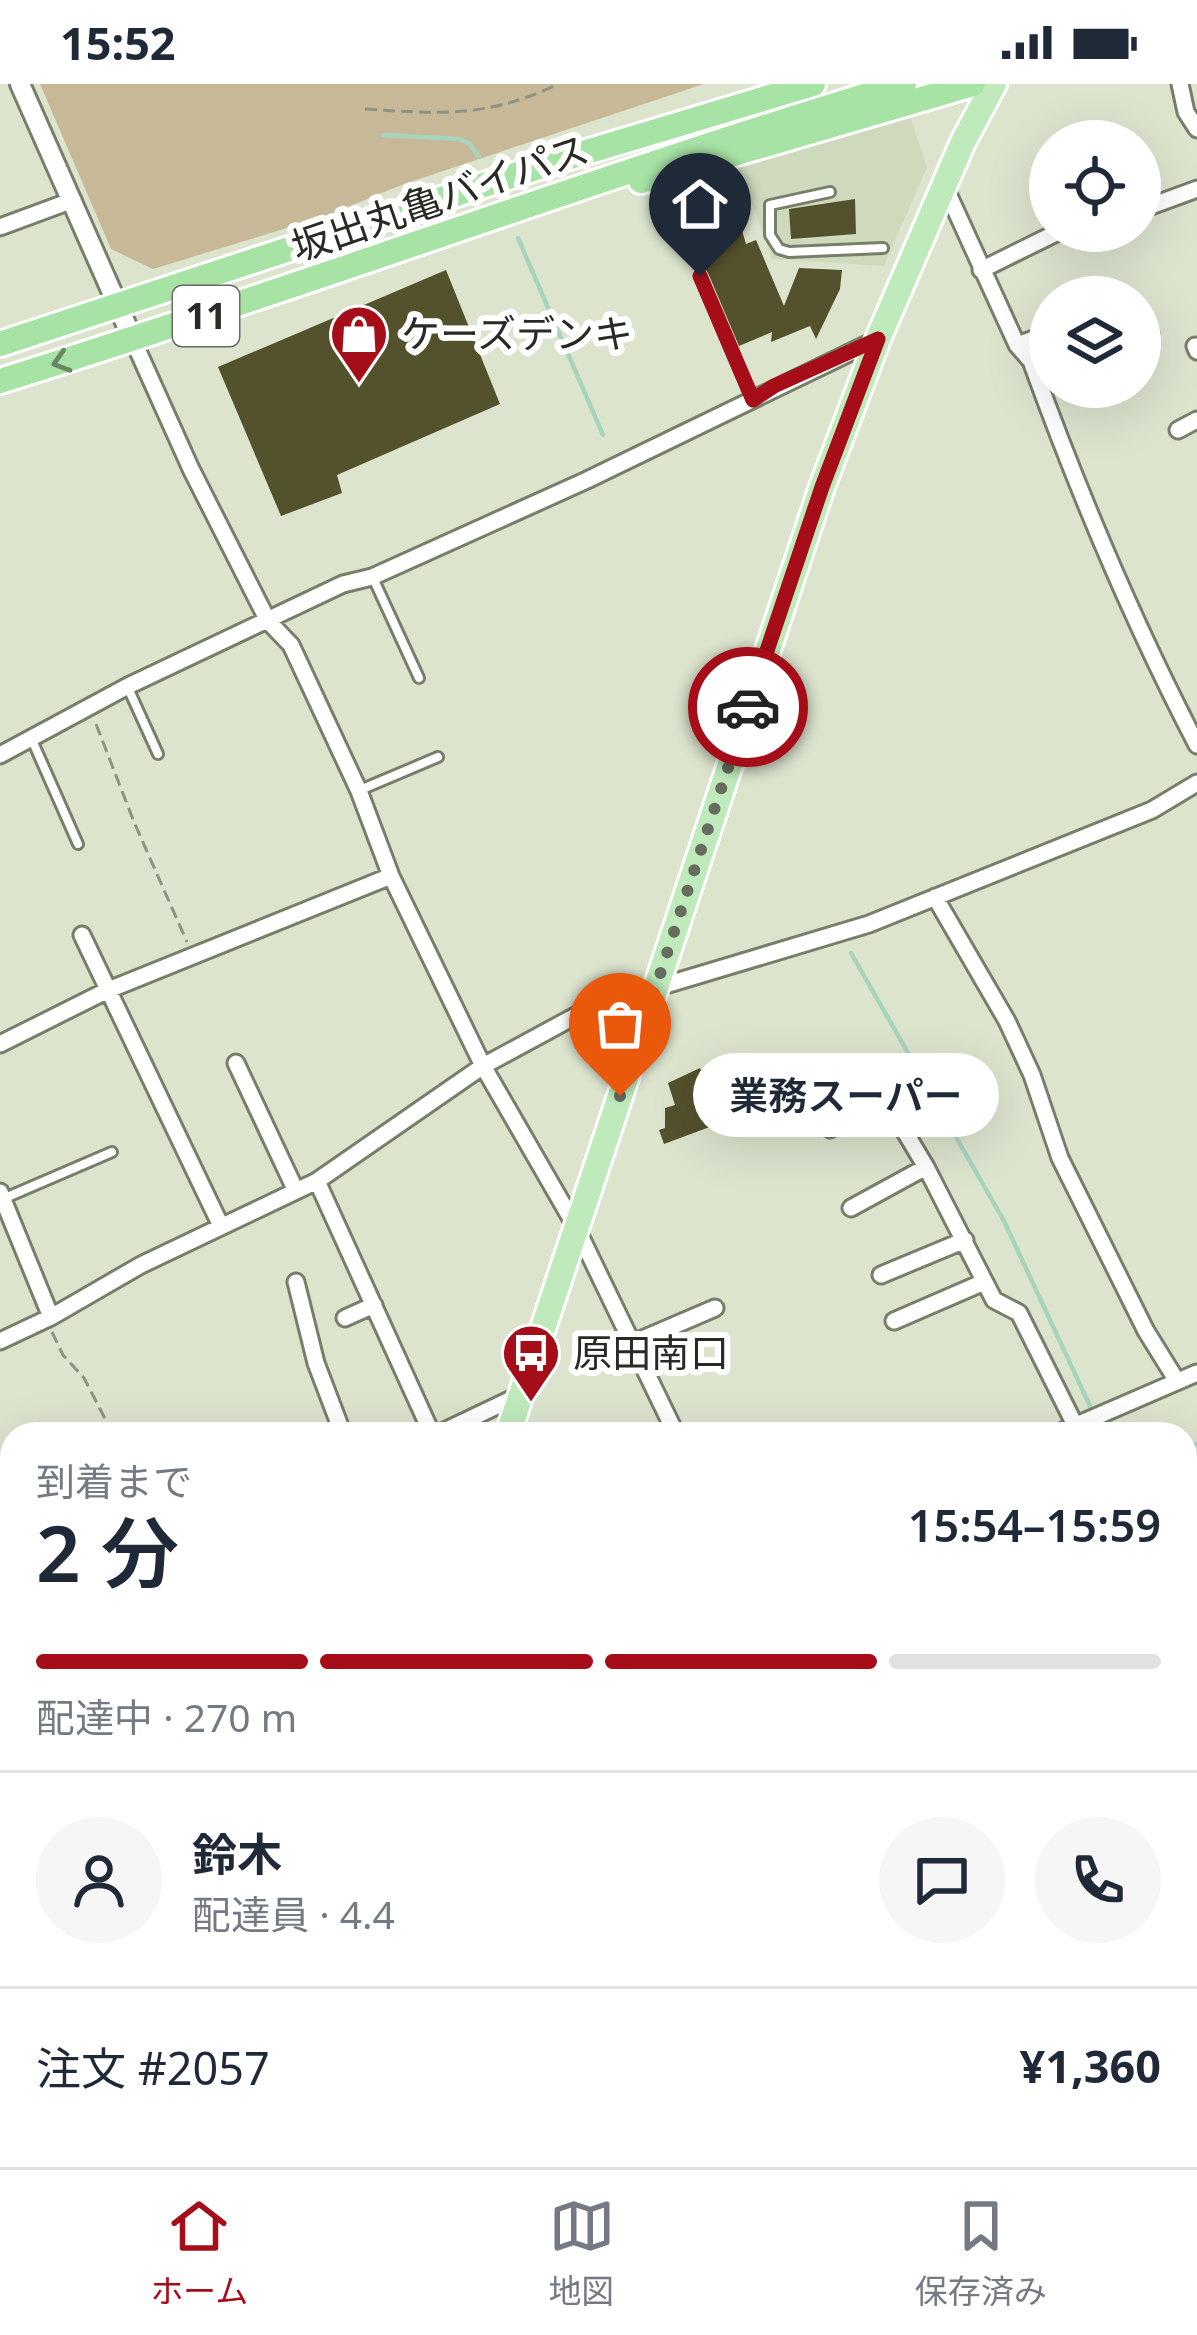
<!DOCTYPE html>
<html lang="ja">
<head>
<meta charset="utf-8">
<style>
  :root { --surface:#fff; --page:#f6f6f7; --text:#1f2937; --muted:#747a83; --line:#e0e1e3; --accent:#a50d18 }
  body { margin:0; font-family:"Noto Sans","Noto Sans JP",sans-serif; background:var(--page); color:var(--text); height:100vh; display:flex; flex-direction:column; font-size:45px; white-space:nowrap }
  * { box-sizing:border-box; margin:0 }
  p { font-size:39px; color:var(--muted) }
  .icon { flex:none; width:66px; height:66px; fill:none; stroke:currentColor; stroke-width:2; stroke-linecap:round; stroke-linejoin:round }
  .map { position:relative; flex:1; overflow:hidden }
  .details { position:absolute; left:0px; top:1338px; width:1197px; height:747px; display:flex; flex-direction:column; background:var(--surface); border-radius:36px 36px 0 0; box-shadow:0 12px 48px #0002 }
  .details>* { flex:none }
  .tools { position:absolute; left:1029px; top:36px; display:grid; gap:24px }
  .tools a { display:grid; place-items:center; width:132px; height:132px; border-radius:50%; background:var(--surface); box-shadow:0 12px 48px #0002; font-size:60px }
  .pin { position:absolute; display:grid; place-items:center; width:102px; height:102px; color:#fff; margin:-123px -51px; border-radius:50% 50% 50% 0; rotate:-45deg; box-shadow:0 0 12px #0007 }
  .pin .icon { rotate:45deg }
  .courier { position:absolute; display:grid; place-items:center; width:120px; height:120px; margin:-60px; border:9px solid #a50d18; border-radius:50%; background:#fff; color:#222; box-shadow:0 3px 15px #0007 }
  .bubble { position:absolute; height:84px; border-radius:42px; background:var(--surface); box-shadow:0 12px 48px #0002; font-size:39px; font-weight:600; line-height:84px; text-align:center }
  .overview em { font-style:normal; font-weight:600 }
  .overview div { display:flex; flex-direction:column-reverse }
  .overview { display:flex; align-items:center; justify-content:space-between; height:204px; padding:0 36px }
  h1 { font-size:78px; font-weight:600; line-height:90px }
  .bar { display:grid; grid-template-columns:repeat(4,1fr); gap:18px 12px; align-content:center; height:144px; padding:0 36px }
  .bar i { height:15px; border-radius:9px; background:var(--line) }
  .bar .selected { background:var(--accent) }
  .bar p { grid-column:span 4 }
  .line { display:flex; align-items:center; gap:30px; padding:0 36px; border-top:3px solid var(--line) }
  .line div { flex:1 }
  .round { display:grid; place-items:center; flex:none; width:126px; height:126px; border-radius:63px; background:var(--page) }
  .status { display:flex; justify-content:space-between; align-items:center; height:84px; padding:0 60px; background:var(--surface); direction:ltr }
  .status svg { height:33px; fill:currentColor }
  .dock { display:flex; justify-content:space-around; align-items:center; height:168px; border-top:3px solid var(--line); background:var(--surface); font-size:33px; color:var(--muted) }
  .dock a { display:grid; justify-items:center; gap:6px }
  .dock .selected { color:var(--accent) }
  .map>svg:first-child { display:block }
</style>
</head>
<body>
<div class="status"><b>15:52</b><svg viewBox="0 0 49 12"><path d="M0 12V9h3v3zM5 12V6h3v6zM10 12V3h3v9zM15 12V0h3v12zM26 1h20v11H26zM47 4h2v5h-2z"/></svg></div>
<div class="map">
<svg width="1197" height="2083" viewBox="0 0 1197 2083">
  <rect width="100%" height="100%" fill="#dce4ce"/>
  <path fill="#cfdabd" d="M908 26 927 83 884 182 772 175 737 78Z"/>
  <path fill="#c7b898" d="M40 0H704L404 100 323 133 153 185 111 165Z"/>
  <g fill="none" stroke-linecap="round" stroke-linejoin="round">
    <path stroke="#a8d4be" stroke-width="4.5" d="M383 51 460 55 470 60 479 73
      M518 154 603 351
      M851 869 1004 1137 1103 1350
      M1185 1362 1197 1360"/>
  </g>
  <path fill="#54512d" d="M855 115 856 150 791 155 789 125Z
    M741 143 746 160 756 156 784 222 799 184 842 186 840 205 816 255 810 242 771 258 772 248 739 262 708 189 696 172 705 169 700 157Z
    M446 186 500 320 337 391 342 409 281 432 218 283Z
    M700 984 723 1038 664 1060 659 1046 665 1044V1024L675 1021 668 999Z"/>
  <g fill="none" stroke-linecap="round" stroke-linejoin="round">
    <defs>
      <path id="service" d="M830 108 770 121V151L779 165 789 168 883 164
        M700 192 752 315
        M373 494 419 594
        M128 604 158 670
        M32 656 78 760
        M360 706 438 673
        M5 1114 112 1068"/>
      <path id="minor" d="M1180 0 1186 28 1197 45
        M945 103 1017 261 1031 277C1078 407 1133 538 1197 661
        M1140 126 1197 105
        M0 143 73 116
        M981 186 1060 147
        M1140 255 1150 249
        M133 256 191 385 268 537 291 561 359 707 391 792 483 982 577 1145 676 1350
        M1017 261 1050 249
        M1195 262 1197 267
        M1178 346 1197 336
        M0 671 128 602 343 500 372 493 587 396 878 255
        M935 813 1007 937 1032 991 1060 1074 1146 1247 1177 1297
        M82 851 221 1142
        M0 960 106 907 391 792
        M236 979 296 1107
        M877 1001 926 1083 994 1216 1019 1229 1075 1341
        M830 1045 886 1016
        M317 1097 432 1350
        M0 1108 51 1233
        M851 1124 926 1083
        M881 1191 965 1156
        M296 1198 316 1279 343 1350
        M345 1234 374 1221
        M894 1237 984 1198
        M0 1257 51 1233 141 1181 317 1097 483 982 592 923 869 840 1152 726 1197 699
        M631 1260 715 1224
        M438 1350 522 1310
        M1056 1350 1197 1289
        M1185 1591 1197 1616
        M1185 1681 1197 1676
        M1185 1739 1197 1765
        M0 1881 12 1876
        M1192 1887 1197 1906
        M1185 2005 1197 1999
        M462 2073 467 2083
        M1047 2073 1052 2083"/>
      <path id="tertiary" d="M20 0 133 256
        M747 2073 751 2083"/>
      <path id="primary" d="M508 1350 822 403 878 255 963 58 994 0
        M267 2083 271 2073"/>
      <path id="trunk" d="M641 97 973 0
        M0 260 563 75 813 0
        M0 297C303 203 600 91 904 0
        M0 1429 12 1454
        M0 1488 12 1513
        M284 2073 289 2083
        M311 2073 316 2083"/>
    </defs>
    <use href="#service" stroke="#777f6b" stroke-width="14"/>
    <use href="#minor" stroke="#777f6b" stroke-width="21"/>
    <use href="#tertiary" stroke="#777f6b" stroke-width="24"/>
    <use href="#primary" stroke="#fff" stroke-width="30"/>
    <use href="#trunk" stroke="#fff" stroke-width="30"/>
    <path stroke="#8e9484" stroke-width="3" stroke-dasharray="12 6" stroke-linecap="butt" d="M365 25C440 30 488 34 558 0
      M96 640 134 738 187 858
      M52 1248 63 1271 84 1294 113 1350
      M0 1702H12"/>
    <use href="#service" stroke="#fff" stroke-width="8"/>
    <use href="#minor" stroke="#fff" stroke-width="15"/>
    <use href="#tertiary" stroke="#fff" stroke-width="18"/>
    <use href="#primary" stroke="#beeabc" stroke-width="24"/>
    <use href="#trunk" stroke="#a8e3a6" stroke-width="24"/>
  </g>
  <defs><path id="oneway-chevron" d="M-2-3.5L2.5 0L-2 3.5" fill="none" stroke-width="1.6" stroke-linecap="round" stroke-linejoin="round" transform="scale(3)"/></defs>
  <use stroke="#688764" href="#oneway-chevron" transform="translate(61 278) rotate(163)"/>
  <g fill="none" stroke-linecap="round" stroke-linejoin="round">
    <path stroke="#676c5f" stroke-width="12" stroke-dasharray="0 21.6" d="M620 1012 748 623"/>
    <path stroke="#a50d18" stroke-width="15" d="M700 192 753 316 774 302 878 255 822 403 748 623"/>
  </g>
  <defs>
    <symbol id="shop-pin" viewBox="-11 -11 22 30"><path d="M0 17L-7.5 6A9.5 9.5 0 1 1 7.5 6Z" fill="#a50d18" stroke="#fff"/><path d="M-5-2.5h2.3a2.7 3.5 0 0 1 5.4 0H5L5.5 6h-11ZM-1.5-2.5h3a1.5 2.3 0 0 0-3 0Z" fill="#fff"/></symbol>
    <symbol id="bus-pin" viewBox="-11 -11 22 30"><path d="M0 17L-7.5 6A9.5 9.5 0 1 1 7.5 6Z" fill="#a50d18" stroke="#fff"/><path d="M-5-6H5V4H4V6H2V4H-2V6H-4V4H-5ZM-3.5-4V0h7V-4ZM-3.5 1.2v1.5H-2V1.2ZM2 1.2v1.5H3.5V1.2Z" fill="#fff"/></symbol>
  </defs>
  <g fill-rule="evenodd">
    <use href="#shop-pin" x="326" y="217" width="66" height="90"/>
    <use href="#bus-pin" x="498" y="1236" width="66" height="90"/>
  </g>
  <g text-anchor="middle" stroke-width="12" stroke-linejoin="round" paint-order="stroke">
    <rect fill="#fff" stroke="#686b65" stroke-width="3" x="173" y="202" width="66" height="60" rx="9"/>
    <g font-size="36" font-weight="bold" fill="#282b23">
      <text x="206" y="245">11</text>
    </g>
    <g font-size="39" fill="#282b23" stroke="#fff">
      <text transform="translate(440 114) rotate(-19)" y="14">坂出丸亀バイパス</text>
    </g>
    <g font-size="39" fill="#282b23" stroke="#fff" text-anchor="start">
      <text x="401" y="264">ケーズデンキ</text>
      <text x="573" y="1283">原田南口</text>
    </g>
  </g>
</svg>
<div class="tools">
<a><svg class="icon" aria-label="locate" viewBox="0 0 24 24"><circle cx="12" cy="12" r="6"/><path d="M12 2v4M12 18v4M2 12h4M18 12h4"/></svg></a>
<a><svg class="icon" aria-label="layers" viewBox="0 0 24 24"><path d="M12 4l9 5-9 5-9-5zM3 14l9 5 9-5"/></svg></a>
</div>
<div class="pin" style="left:620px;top:1012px;background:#ea580c"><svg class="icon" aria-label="bag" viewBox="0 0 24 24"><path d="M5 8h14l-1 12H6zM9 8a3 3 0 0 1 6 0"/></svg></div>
<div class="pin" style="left:700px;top:192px;background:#1f2937"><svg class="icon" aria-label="home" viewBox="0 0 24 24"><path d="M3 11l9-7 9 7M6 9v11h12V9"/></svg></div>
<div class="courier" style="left:748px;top:623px"><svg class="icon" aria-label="car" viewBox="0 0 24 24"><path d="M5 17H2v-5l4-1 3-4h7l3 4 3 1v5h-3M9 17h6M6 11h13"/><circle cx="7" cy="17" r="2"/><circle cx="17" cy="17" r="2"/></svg></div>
<div class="bubble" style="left:693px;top:969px;width:306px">業務スーパー</div>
<section class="details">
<div class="overview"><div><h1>2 分</h1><p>到着まで</p></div><em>15:54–15:59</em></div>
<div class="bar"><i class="selected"></i><i class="selected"></i><i class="selected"></i><i></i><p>配達中 · 270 m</p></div>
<div class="line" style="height:216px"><a class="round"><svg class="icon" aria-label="person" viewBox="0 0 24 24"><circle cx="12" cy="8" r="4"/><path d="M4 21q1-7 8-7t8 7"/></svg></a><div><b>鈴木</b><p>配達員 · 4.4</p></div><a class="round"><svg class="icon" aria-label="chat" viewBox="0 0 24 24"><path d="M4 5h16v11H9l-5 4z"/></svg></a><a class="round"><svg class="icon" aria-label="phone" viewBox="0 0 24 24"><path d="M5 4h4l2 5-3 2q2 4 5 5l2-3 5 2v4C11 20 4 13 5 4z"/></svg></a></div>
<div class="line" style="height:156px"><div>注文 #2057</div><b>¥1,360</b></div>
</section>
</div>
<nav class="dock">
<a class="selected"><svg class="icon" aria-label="home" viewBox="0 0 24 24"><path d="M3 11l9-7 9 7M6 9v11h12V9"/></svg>ホーム</a>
<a><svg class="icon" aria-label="map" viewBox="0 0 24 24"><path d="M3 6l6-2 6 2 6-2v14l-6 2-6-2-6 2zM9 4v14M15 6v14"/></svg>地図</a>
<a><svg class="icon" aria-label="saved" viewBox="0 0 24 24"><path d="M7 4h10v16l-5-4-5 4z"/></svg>保存済み</a>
</nav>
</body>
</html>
